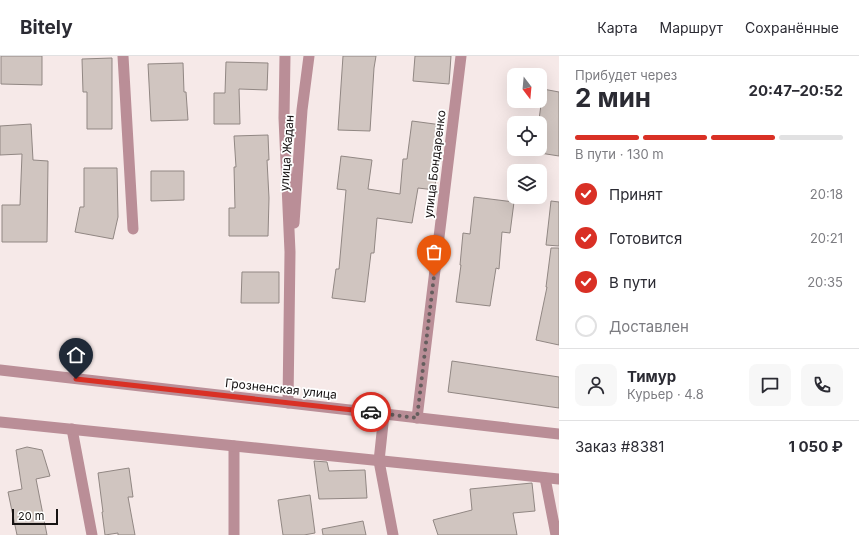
<!DOCTYPE html>
<html lang="ru">
<head>
<meta charset="utf-8">
<style>
  :root { --surface:#fff; --page:#f7f7f7; --text:#2b2b33; --muted:#7c7c81; --line:#e1e1e2; --accent:#d93025 }
  body { margin:0; font-family:Inter,sans-serif; background:var(--page); color:var(--text); height:100vh; display:flex; flex-direction:column; font-size:15px; white-space:nowrap }
  * { box-sizing:border-box; margin:0 }
  p { font-size:13px; color:var(--muted) }
  .icon { flex:none; width:22px; height:22px; fill:none; stroke:currentColor; stroke-width:2; stroke-linecap:round; stroke-linejoin:round }
  .map { position:relative; flex:1; overflow:hidden }
  .panel { display:flex; flex-direction:column; background:var(--surface); width:300px }
  .panel>* { flex:none }
  .needle { width:26px; rotate:164deg }
  .fabs { position:absolute; left:507px; top:12px; display:grid; gap:8px }
  .fabs a { display:grid; place-items:center; width:40px; height:40px; border-radius:8px; background:var(--surface); box-shadow:0 4px 16px #0002; font-size:20px }
  .scale { position:absolute; left:12px; bottom:10px; width:46px; box-sizing:border-box; padding-left:4px; border:2px solid #171313; border-top:0; font-size:11px; line-height:14px; white-space:nowrap; color:#171313; -webkit-text-stroke:3px #fff; paint-order:stroke }
  .pin { position:absolute; display:grid; place-items:center; width:34px; height:34px; color:#fff; margin:-41px -17px; border-radius:50% 50% 50% 0; rotate:-45deg; box-shadow:0 0 4px #0007 }
  .pin .icon { rotate:45deg }
  .courier { position:absolute; display:grid; place-items:center; width:40px; height:40px; margin:-20px; border:3px solid #d93025; border-radius:50%; background:#fff; color:#222; box-shadow:0 1px 5px #0007 }
  .summary em { font-style:normal; font-weight:700 }
  .summary div { display:flex; flex-direction:column-reverse }
  .summary { display:flex; align-items:center; justify-content:space-between; height:68px; padding:0 16px }
  h1 { font-size:26px; font-weight:700; line-height:30px }
  .bar { display:grid; grid-template-columns:repeat(4,1fr); gap:6px 4px; align-content:center; height:48px; padding:0 16px }
  .bar i { height:5px; border-radius:3px; background:var(--line) }
  .bar .current { background:var(--accent) }
  .bar p { grid-column:span 4 }
  .line { display:flex; align-items:center; gap:10px; padding:0 16px; border-top:1px solid var(--line) }
  .line div { flex:1 }
  .round { display:grid; place-items:center; flex:none; width:42px; height:42px; border-radius:8px; background:var(--page) }
  ol { padding:0 16px; list-style:none }
  li { display:flex; align-items:center; gap:12px; height:44px }
  li p { margin-inline-start:auto }
  li .icon { padding:4px; border-radius:50%; background:var(--accent); color:#fff; stroke-width:4 }
  li:last-child { color:var(--muted) }
  li i { width:22px; height:22px; border:2px solid var(--line); border-radius:50% }
  header { display:flex; align-items:center; gap:24px; box-sizing:border-box; height:56px; padding:0 20px; background:var(--surface); border-bottom:1px solid var(--line) }
  header strong { font-size:19px }
  nav { display:flex; gap:22px; margin-inline-start:auto; font-size:14px }
  main { display:flex; flex:1; min-height:0 }
  .map>svg:first-child { display:block }
</style>
</head>
<body>
<header>
<strong>Bitely</strong>
<nav><a>Карта</a><a>Маршрут</a><a>Сохранённые</a></nav>
</header>
<main>
<div class="map">
<svg width="559" height="479" viewBox="0 0 559 479">
  <rect width="100%" height="100%" fill="#f6e9e8"/>
  <path fill="#d0c5c0" stroke="#918783" d="M1 0H42V29L1 28Z
    M343 0H376L374 12 370 75 338 74Z
    M415 0H451L449 28 413 25Z
    M112 2V73H87V36H83L82 3Z
    M226 6 268 7 267 34 239 33 240 68H214V37H225Z
    M183 7 184 36H186L188 64 151 65 148 8Z
    M543 33 559 36V100L540 97V64H539Z
    M412 65 442 69 437 101 435 134 418 132 412 167 377 162 374 197H371L365 246 332 242 336 213H339L346 134 337 133 341 100 372 104 368 133 400 138 403 103H407Z
    M31 68 33 104 48 105 47 186H2V149H20L22 98 0 99V70Z
    M268 79 269 104H267L269 142 268 180H229V152H235L234 111H236L234 80Z
    M84 112H117L118 161 113 183 75 176 80 151H84Z
    M151 115H184V144L151 145Z
    M474 141 514 146 510 177 502 176 499 213 496 212 490 250 456 246 461 209H460L463 177 470 178Z
    M551 145 559 146V190L546 189Z
    M551 192H559V289L536 284 547 231H546Z
    M242 216H279V247H241Z
    M452 305 559 321V352L448 336Z
    M27 391 42 394 50 420 36 423 47 479H17L8 436 22 433 16 394Z
    M314 405 327 406 329 415 365 414 367 442 319 443Z
    M129 412 133 441H128L135 479H118V477L105 479 102 456H103L98 417Z
    M532 427 535 455 513 457 517 479H438L433 464 472 454 470 433Z
    M310 439 315 477 304 479H283L278 444Z
    M363 465 366 479H323L322 473Z"/>
  <g fill="none" stroke-linecap="round" stroke-linejoin="round">
    <path stroke="#ba8e97" stroke-width="11" d="M123 0 133 173
      M285 0 284 62 290 196 288 347
      M294 167 302 54 309 0
      M384 358 379 405 393 479
      M417 362 461 0
      M72 373 92 479
      M234 390V479
      M545 422 556 479"/>
    <path stroke="#ba8e97" stroke-width="11" d="M0 314 559 378
      M0 366 559 423"/>
  </g>
  <g fill="none" stroke-linecap="round" stroke-linejoin="round">
    <path stroke="#655e5e" stroke-width="4" stroke-dasharray="0 7.2" d="M371 356 417 362 434 220"/>
    <path stroke="#d93025" stroke-width="5" d="M76 323 371 356"/>
  </g>
  <g text-anchor="middle" stroke-width="3.5" stroke-linejoin="round" paint-order="stroke">
    <g font-size="12" fill="#171313" stroke="#fff">
      <text transform="translate(287 97) rotate(-86)" y="4">улица Жадан</text>
      <text transform="translate(435 108) rotate(-83)" y="4">улица Бондаренко</text>
      <text transform="translate(281 333) rotate(6)" y="4">Грозненская улица</text>
    </g>
  </g>
</svg>
<div class="fabs">
<a><svg class="needle" viewBox="-14 -14 28 28"><path d="M0-13l5 13h-10z" fill="#e53935"/><path d="M0 13l5-13h-10z" fill="#7c7c81"/></svg></a>
<a><svg class="icon" aria-label="locate" viewBox="0 0 24 24"><circle cx="12" cy="12" r="6"/><path d="M12 2v4M12 18v4M2 12h4M18 12h4"/></svg></a>
<a><svg class="icon" aria-label="layers" viewBox="0 0 24 24"><path d="M12 4l9 5-9 5-9-5zM3 14l9 5 9-5"/></svg></a>
</div>
<div class="scale">20 m</div>
<div class="pin" style="left:434px;top:220px;background:#ea580c"><svg class="icon" aria-label="bag" viewBox="0 0 24 24"><path d="M5 8h14l-1 12H6zM9 8a3 3 0 0 1 6 0"/></svg></div>
<div class="pin" style="left:76px;top:323px;background:#1f2937"><svg class="icon" aria-label="home" viewBox="0 0 24 24"><path d="M3 11l9-7 9 7M6 9v11h12V9"/></svg></div>
<div class="courier" style="left:371px;top:356px"><svg class="icon" aria-label="car" viewBox="0 0 24 24"><path d="M5 17H2v-5l4-1 3-4h7l3 4 3 1v5h-3M9 17h6M6 11h13"/><circle cx="7" cy="17" r="2"/><circle cx="17" cy="17" r="2"/></svg></div>
</div>
<section class="panel">
<div class="summary"><div><h1>2 мин</h1><p>Прибудет через</p></div><em>20:47–20:52</em></div>
<div class="bar"><i class="current"></i><i class="current"></i><i class="current"></i><i></i><p>В пути · 130 m</p></div>
<ol>
<li><svg class="icon" aria-label="check" viewBox="0 0 24 24"><path d="M5 12l5 5 9-10"/></svg>Принят<p>20:18</p></li>
<li><svg class="icon" aria-label="check" viewBox="0 0 24 24"><path d="M5 12l5 5 9-10"/></svg>Готовится<p>20:21</p></li>
<li><svg class="icon" aria-label="check" viewBox="0 0 24 24"><path d="M5 12l5 5 9-10"/></svg>В пути<p>20:35</p></li>
<li><i></i>Доставлен</li>
</ol>
<div class="line" style="height:72px"><a class="round"><svg class="icon" aria-label="person" viewBox="0 0 24 24"><circle cx="12" cy="8" r="4"/><path d="M4 21q1-7 8-7t8 7"/></svg></a><div><b>Тимур</b><p>Курьер · 4.8</p></div><a class="round"><svg class="icon" aria-label="chat" viewBox="0 0 24 24"><path d="M4 5h16v11H9l-5 4z"/></svg></a><a class="round"><svg class="icon" aria-label="phone" viewBox="0 0 24 24"><path d="M5 4h4l2 5-3 2q2 4 5 5l2-3 5 2v4C11 20 4 13 5 4z"/></svg></a></div>
<div class="line" style="height:52px"><div>Заказ #8381</div><b>1 050 ₽</b></div>
</section>
</main>
</body>
</html>
